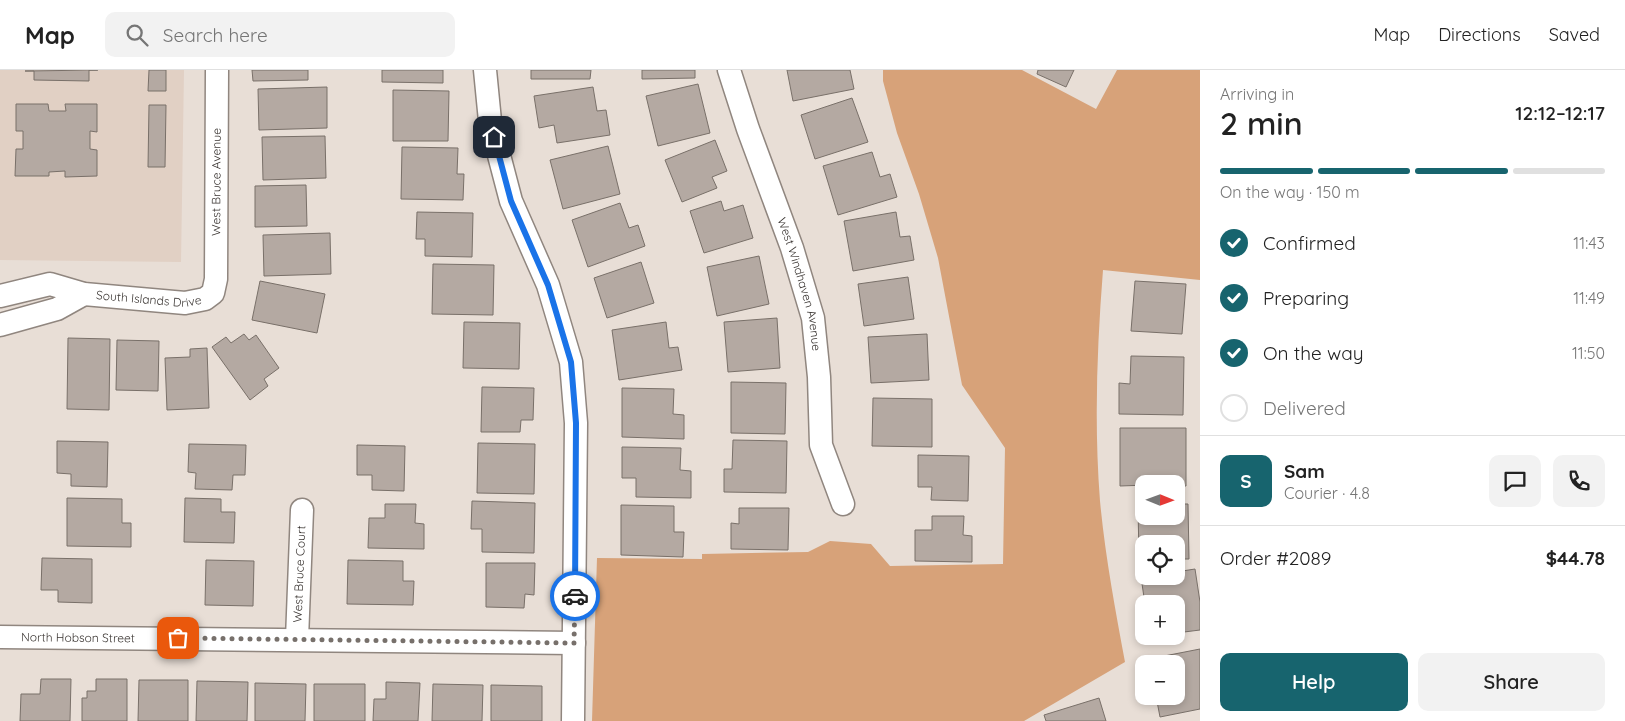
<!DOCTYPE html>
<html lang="en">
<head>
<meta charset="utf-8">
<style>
  :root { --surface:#fff; --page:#f2f2f2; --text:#222; --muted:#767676; --line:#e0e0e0; --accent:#17646e }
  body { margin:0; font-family:Quicksand,sans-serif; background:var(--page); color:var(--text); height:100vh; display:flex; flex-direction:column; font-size:19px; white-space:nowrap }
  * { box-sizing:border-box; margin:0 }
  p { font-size:16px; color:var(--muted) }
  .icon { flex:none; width:28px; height:28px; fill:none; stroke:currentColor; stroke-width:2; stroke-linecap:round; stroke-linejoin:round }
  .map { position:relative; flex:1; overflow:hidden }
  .panel { display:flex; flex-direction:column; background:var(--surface); width:425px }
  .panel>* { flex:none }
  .needle { width:32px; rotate:91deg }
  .fabs { position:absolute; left:1135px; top:405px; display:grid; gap:10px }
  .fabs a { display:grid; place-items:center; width:50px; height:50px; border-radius:10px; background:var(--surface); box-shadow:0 2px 8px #0003; font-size:25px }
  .pin { position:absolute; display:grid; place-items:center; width:42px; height:42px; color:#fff; margin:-21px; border-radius:10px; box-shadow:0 2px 8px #0006 }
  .courier { position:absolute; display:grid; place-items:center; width:50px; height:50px; margin:-25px; border:4px solid #1a73e8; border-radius:50%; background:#fff; color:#222; box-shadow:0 1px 6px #0007 }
  .overview em { font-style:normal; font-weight:600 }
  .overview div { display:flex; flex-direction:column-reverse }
  .overview { display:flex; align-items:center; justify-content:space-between; height:85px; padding:0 20px }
  h1 { font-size:32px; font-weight:600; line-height:38px }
  .bar { display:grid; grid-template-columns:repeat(4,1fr); gap:8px 5px; align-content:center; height:60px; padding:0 20px }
  .bar i { height:6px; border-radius:4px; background:var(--line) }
  .bar .active { background:var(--accent) }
  .bar p { grid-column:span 4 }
  .line { display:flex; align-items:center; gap:12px; padding:0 20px; border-top:1px solid var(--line) }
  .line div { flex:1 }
  .round { display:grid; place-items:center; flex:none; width:52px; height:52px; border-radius:10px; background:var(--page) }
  ol { padding:0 20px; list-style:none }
  li { display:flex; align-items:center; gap:15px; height:55px }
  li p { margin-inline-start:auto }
  li .icon { padding:5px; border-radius:50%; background:var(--accent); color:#fff; stroke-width:4 }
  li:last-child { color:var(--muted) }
  li i { width:28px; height:28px; border:2px solid var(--line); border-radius:50% }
  .primary-button { display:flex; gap:10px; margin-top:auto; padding:10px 20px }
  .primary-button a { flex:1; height:58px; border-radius:10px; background:var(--accent); color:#fff; font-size:20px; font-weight:600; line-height:58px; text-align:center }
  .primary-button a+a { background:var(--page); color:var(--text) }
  header { display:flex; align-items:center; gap:30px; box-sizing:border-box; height:70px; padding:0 25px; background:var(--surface); border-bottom:1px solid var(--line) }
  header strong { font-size:24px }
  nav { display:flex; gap:28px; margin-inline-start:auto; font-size:18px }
  .search { width:350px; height:45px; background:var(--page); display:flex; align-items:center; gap:12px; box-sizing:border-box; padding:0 18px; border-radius:10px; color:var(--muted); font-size:19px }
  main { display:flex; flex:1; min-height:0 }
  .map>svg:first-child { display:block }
</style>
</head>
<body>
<header>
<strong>Map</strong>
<div class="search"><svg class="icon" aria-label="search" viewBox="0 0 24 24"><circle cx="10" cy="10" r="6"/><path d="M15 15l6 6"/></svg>Search here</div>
<nav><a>Map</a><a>Directions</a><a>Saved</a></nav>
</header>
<main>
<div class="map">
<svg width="1200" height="651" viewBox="0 0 1200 651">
  <rect width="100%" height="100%" fill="#e8ded6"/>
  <path fill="#e1d0c4" d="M0 0H184L181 192 0 190Z"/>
  <path fill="#d7a279" d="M883 0H1022L1096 39 1117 0H1200V210L1103 200C1097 276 1094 354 1100 431 1105 485 1115 538 1125 592L1024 651H592L597 488 702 489V484L808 482 830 471 871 474 890 496 1003 494 1005 378 962 315 938 188 919 124 897 63 883 11Z"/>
  <path fill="#b4a9a2" stroke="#797069" d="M89 0V11L34 10V1H25L98 0Z
    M149 0H166V21H148Z
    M252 0H308V10L253 11Z
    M382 0H443V13L382 12Z
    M531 0H591L590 9H531Z
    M642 0H695V8L642 9Z
    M787 0H850L854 19 793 31Z
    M1038 0H1074L1066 17 1037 4Z
    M698 14 710 63 658 76 646 26Z
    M327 17V58L259 60 258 19Z
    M593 17 597 41 606 40 610 65 557 73 554 55 539 58 534 26Z
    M393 20 449 21 448 71H393Z
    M852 28 868 72 815 89 801 45Z
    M16 34H48L49 41H66L65 34H97V62L90 61V79L97 80V106L65 107V101L49 102V106H15L16 79H23V61H16Z
    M149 35H166L165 97H148Z
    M325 66 326 108 263 110 262 67Z
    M715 70 727 101 712 107 717 118 682 132 665 90Z
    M608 76 620 124 563 139 550 90Z
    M402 77 458 78 457 104H464L463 130 401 129Z
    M872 82 880 107 890 104 897 127 838 145 823 96Z
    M306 115 307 156 255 157V116Z
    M721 131 724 141 743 135 753 168 704 183 690 141Z
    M620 133 629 158 638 155 645 176 588 197 572 150Z
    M417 142 473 143 472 187 425 186V169H416Z
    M896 142 900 167 910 166 914 190 853 201 844 151Z
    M330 163 331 204 264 206 263 165Z
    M759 186 769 234 717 246 707 197Z
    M641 192 654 233 607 248 594 208Z
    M433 194 494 195 493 245 432 244Z
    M908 207 914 249 864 256 858 214Z
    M260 211 325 224 317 263 252 250Z
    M1135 211 1186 214 1182 264 1131 261Z
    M777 248 780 298 728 302 724 252Z
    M464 252 520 253 519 299 463 298Z
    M666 252 669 278 678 277 682 300 619 310 612 260Z
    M244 264 249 270 256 265 279 298 264 309 268 316 250 330 212 277 226 267 231 273Z
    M927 264 929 310 871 313 868 267Z
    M68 268 110 269 109 340 67 339Z
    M117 270 159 271 158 321 116 320Z
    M207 278 209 338 167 340 165 288 190 287V279Z
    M1131 286 1184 287 1183 345 1119 344V313L1130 314Z
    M731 312 786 313 785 364 731 363Z
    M482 317 534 318 533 350H521L520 362H481Z
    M622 318 674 319 673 344 684 345V369L622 367Z
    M873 328 932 329V377L872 376Z
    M1120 358H1186V416H1176V414L1120 416Z
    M733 370 787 371 786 423 724 422V399H732Z
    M57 371 108 372 107 417 71 416V404L57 403Z
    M478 373 535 374 534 424 477 423Z
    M189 374 246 375 245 405H233L232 420 195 419 196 403 188 402Z
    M357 375 405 376 404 421 372 420V405H357Z
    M622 377 681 378 680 400 691 401V428L636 427V408H622Z
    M918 385 969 386 968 431 931 430 932 417H918Z
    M67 428 122 429V453H131V477L67 476Z
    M185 428 221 429V442H235L234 473 184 472Z
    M472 431 535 433 534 483 482 482V459H471Z
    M385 434H416L415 453 424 454V479L368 478 369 448H385Z
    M1176 434H1188L1189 489H1176V474H1144V490H1139L1138 435H1144V446H1176Z
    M621 435 674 436V462H684L683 487 621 485Z
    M739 438H789L788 480 731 479V453L739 454Z
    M932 446H964L963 465 972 466V492L915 491V460H932Z
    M42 488 92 489V533L58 532V520H41Z
    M206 490 254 491 253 536 205 535Z
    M348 490 403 491V511H414L413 535 347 534Z
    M486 493H535L534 525 525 524 524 538 486 537Z
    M1195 499 1200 532V560L1176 563V534H1145L1141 507 1176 506V502Z
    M1144 538V566H1152L1141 568 1136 539Z
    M1200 579V639L1160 647 1156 626H1176V594H1150L1149 589Z
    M41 609H71L70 651H20L21 624H40Z
    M96 609H127V651H82V628H87V621H96Z
    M139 610H188V651H138Z
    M197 611 248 612 247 651H196Z
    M386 612 420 613 418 651H373L374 629H386Z
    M255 613 306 614 305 651H255Z
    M314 614H365V651H314Z
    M433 614 483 615 482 651H432Z
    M491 615 542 616V651H491Z
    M1099 628 1106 651H1046L1044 645Z"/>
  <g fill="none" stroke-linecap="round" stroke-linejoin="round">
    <defs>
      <g id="street">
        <path d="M485 0 490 51 511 131 548 215 571 292 576 353 573 651"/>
        <path id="s1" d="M729 0 748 59 792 178 813 248 819 307 821 375 843 434"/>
        <path id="s2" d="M0 226 50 214 84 224 185 233 205 229 213 223 216 209 217 0"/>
        <path d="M0 255 57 239 84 224"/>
        <path id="s3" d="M0 567 574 573"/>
        <path id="s4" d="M297 569 302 440"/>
      </g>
    </defs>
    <use href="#street" stroke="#90867f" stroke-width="25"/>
    <use href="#street" stroke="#fff" stroke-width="22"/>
  </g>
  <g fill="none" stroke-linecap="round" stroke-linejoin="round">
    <path stroke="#77706b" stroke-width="5" stroke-dasharray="0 9" d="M178 568 574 573 575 526"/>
    <path stroke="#1a73e8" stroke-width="6" d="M494 67 511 131 548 215 571 292 576 353 575 526"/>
  </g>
  <g text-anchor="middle" stroke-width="4.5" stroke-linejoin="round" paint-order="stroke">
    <g font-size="12" fill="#3a3532" stroke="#fff">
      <text dy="4" stroke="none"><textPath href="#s2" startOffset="330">West Bruce Avenue</textPath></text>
      <text dy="4" stroke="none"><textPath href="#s1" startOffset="226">West Windhaven Avenue</textPath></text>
      <text dy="4" stroke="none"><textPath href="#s2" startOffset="152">South Islands Drive</textPath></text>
      <text dy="4" stroke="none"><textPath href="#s4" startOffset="65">West Bruce Court</textPath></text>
      <text dy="4" stroke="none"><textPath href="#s3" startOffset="78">North Hobson Street</textPath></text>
    </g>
  </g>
</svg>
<div class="fabs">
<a><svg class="needle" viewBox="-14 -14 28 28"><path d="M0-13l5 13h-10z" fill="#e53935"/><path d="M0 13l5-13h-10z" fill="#767676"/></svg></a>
<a><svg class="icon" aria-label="locate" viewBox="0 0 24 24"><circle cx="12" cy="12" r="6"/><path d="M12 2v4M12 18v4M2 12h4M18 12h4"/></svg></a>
<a>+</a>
<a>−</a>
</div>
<div class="pin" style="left:178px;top:568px;background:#ea580c"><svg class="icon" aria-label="bag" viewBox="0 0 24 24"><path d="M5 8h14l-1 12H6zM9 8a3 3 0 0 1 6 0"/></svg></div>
<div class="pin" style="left:494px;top:67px;background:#1f2937"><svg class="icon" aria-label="home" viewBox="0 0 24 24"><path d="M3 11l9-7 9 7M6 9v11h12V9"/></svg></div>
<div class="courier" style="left:575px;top:526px"><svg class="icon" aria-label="car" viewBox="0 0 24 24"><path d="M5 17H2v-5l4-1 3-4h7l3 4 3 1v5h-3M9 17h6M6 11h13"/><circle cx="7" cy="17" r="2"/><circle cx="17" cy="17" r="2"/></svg></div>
</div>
<section class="panel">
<div class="overview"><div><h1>2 min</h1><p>Arriving in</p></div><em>12:12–12:17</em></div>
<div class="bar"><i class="active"></i><i class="active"></i><i class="active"></i><i></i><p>On the way · 150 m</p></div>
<ol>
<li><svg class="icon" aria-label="check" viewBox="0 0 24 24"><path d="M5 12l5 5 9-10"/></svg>Confirmed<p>11:43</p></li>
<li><svg class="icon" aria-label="check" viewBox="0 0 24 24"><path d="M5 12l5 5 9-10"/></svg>Preparing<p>11:49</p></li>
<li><svg class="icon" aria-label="check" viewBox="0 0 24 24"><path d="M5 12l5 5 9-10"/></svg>On the way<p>11:50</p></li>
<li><i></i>Delivered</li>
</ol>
<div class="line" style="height:90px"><b class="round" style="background:var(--accent);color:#fff">S</b><div><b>Sam</b><p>Courier · 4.8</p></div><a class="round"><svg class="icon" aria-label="chat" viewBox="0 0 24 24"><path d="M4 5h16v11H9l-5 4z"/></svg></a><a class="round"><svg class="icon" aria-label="phone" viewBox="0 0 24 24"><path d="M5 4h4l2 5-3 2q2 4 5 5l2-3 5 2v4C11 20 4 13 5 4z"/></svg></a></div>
<div class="line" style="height:65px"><div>Order #2089</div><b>$44.78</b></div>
<div class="primary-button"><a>Help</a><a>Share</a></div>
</section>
</main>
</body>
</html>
